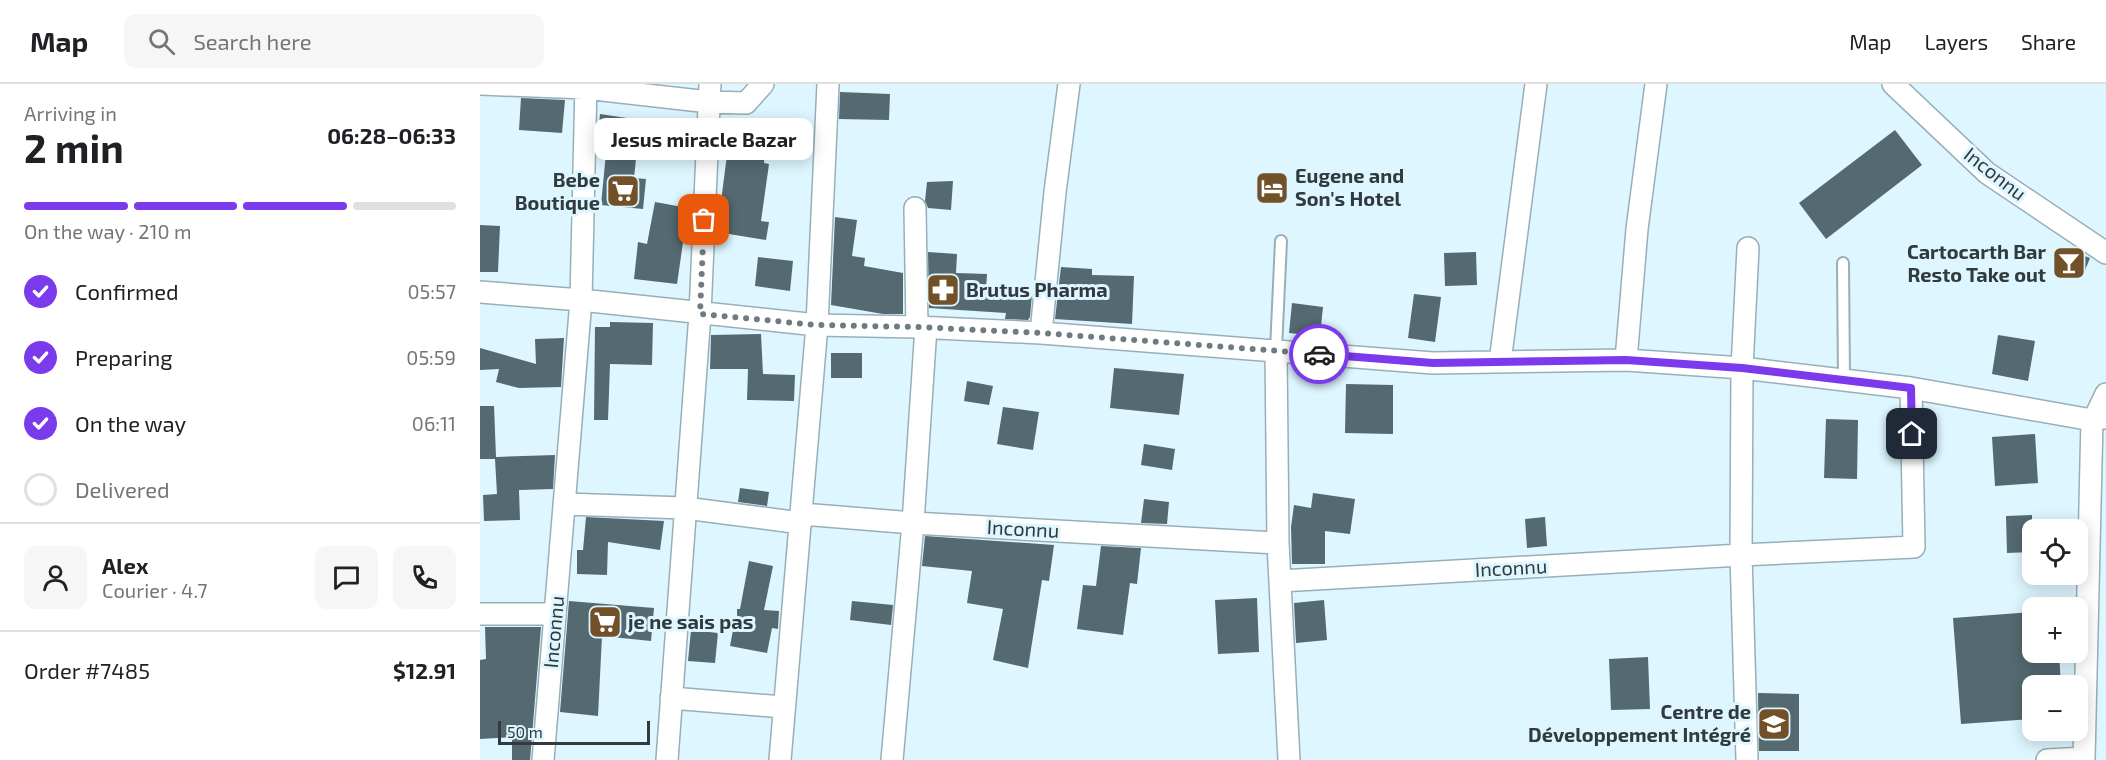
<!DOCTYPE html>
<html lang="en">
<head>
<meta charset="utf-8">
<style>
  :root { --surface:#fff; --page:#f6f6f6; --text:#202124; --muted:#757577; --line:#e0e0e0; --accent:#7c3aed }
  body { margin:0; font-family:"Exo 2",sans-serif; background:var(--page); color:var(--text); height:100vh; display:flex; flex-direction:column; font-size:22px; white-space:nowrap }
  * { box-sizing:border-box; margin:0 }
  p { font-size:20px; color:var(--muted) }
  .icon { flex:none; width:33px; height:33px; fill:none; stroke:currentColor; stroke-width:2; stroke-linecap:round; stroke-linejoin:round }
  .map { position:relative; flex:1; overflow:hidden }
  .details { display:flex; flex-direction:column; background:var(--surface); width:480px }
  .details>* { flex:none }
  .tools { position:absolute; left:1542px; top:435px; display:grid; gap:12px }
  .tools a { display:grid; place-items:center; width:66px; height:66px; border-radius:12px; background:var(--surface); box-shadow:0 3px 15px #0003; font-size:30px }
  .scale { position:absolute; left:18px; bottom:15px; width:152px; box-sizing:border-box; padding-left:6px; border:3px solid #313a3d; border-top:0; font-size:16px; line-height:21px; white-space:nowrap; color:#313a3d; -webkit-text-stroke:4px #def6ff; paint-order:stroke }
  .pin { position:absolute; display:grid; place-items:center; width:51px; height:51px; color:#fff; margin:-26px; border-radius:12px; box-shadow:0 3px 9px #0006 }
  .courier { position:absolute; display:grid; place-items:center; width:60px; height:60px; margin:-30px; border:4px solid #7c3aed; border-radius:50%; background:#fff; color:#222; box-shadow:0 2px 8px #0007 }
  .bubble { position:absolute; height:42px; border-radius:12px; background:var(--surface); box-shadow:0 3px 15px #0003; font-size:20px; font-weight:700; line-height:42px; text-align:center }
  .head em { font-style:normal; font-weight:700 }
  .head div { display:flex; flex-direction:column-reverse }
  .head { display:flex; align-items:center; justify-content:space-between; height:102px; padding:0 24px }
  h1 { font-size:39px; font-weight:700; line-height:45px }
  .bar { display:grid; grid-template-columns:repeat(4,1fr); gap:9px 6px; align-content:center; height:72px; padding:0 24px }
  .bar i { height:8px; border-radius:4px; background:var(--line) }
  .bar .on { background:var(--accent) }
  .bar p { grid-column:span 4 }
  .line { display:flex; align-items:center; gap:15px; padding:0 24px; border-top:2px solid var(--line) }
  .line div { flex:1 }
  .round { display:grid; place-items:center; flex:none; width:63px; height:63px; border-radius:12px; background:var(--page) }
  ol { padding:0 24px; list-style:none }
  li { display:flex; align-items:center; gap:18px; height:66px }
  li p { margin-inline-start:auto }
  li .icon { padding:6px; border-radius:50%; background:var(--accent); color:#fff; stroke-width:4 }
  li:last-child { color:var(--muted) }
  li i { width:33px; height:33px; border:3px solid var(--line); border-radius:50% }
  header { display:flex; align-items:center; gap:36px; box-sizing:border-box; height:84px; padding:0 30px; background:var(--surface); border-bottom:2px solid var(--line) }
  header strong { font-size:28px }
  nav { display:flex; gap:33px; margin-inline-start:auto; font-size:21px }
  .search { width:420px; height:54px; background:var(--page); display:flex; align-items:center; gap:15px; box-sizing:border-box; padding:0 21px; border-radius:12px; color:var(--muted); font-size:22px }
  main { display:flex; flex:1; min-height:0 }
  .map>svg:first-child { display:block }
</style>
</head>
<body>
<header>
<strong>Map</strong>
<div class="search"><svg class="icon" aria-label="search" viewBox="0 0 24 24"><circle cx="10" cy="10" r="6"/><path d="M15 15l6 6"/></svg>Search here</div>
<nav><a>Map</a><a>Layers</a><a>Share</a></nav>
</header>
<main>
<section class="details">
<div class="head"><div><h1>2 min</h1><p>Arriving in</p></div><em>06:28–06:33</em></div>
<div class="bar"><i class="on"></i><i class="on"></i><i class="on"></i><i></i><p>On the way · 210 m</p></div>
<ol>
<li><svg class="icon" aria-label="check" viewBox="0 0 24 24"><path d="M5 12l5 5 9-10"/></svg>Confirmed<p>05:57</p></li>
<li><svg class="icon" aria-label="check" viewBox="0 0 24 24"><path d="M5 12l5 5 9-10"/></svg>Preparing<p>05:59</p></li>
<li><svg class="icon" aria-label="check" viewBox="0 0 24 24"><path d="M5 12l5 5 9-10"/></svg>On the way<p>06:11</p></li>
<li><i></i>Delivered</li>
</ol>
<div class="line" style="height:108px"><a class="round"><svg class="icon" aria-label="person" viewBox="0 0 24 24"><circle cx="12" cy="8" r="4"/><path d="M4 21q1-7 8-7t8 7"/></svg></a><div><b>Alex</b><p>Courier · 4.7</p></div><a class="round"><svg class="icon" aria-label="chat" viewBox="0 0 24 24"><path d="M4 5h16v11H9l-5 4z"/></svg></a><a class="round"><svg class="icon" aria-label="phone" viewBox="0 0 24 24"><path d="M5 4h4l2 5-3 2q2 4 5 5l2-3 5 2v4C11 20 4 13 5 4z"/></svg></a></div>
<div class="line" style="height:78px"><div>Order #7485</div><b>$12.91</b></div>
</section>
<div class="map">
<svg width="1626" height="676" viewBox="0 0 1626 676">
  <rect width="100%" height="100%" fill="#def6ff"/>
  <path fill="#546970" d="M360 8 410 10 409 36 359 35Z
    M41 14 85 16 82 49 39 46Z
    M120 30 160 36 154 94 166 95 163 125 121 121 126 69H117Z
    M1415 46 1442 81 1346 155 1319 119Z
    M246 49 285 51 284 79 289 80 281 137 289 138 286 156 237 148 247 71H245Z
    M473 97 471 126 448 124 445 117 447 98Z
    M175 118 208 124 197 200 154 195 158 158 167 160Z
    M355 133 377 136 372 172 385 174 384 182 423 189V230H403L351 221Z
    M0 141 20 142 18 188H0Z
    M1583 164 1610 174 1602 194 1576 184Z
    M448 168 477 170 476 189 507 190 506 205 552 210 550 233 548 236 525 235 526 229 449 224Z
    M996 168 997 201 965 202 964 169Z
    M278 173 313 177 310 207 275 202Z
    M581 183 612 185V191L654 192 652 240 575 235Z
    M934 210 961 213 955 258 928 254Z
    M812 219 843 223 840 252 809 249Z
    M130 238 173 239 172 281 130 280 128 336H114L115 243H130Z
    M281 250 283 290 315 291 314 317 267 316 268 285H230L231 251Z
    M1518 251 1555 257 1548 297 1512 290Z
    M84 254 81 303 39 304 16 298 19 285 0 286V264L56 280 55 255Z
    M351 269H382V294H351Z
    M634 284 704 290 699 331 630 324Z
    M487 297 513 302 509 321 484 317Z
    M866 300 913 301V350L865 349Z
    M0 322H14L16 373 75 371 73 405 39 406 40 436 4 437 3 411 17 410 15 375H0Z
    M523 323 559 328 553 366 517 360Z
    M1346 335 1378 336 1377 395 1344 394Z
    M1555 350 1558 399 1515 402 1512 353Z
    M664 360 695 365 692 386 661 381Z
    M260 404 289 408 287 422 258 418Z
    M833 409 875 415 870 450 845 447V480H812L811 443 814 421 831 424Z
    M664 415 689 418 687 440 661 439Z
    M1552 431V468L1527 469 1526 432Z
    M106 433 184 437 180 466 128 458 127 491 97 490V466H103Z
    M1065 433 1067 462 1047 464 1045 435Z
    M445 452 574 461 569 497 562 496 548 584 513 576 523 525 487 519 492 487 442 482Z
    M621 462 661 464 657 500 650 499 643 551 597 545 603 501 616 502Z
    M269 477 293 482 284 526 299 527 298 545 292 544 287 569 250 562 253 546 257 547V525H260Z
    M777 514 779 568 738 570 735 516Z
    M844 516 847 556 816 559 814 519Z
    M89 517 174 524 171 557 122 552 118 632 80 628Z
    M372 517 413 521 411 541 370 536Z
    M1552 528V568H1579L1581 602H1552V635L1481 640 1473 534Z
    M5 543H61L50 676H32V653L0 655V576L6 575Z
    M211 546 238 549 235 579 208 577Z
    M1168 573 1170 625 1131 626 1129 575Z
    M1278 609 1319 610V667H1279Z"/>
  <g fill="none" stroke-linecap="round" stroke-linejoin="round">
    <defs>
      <path id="service" d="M1363 179 1364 296
        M796 266 801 157"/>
      <path id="minor" d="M0 0 105 4 229 18 266 19 283 0
        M1413 0 1507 89 1626 169
        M435 124 437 243
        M0 208 101 216 337 241 437 243 561 249 953 279 1146 276 1262 284 1431 304 1612 336
        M561 249 575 108 589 0
        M796 266 798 459 809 676
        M1146 276 1157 145 1176 0
        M1020 278 1056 0
        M1626 310 1615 333 1626 334
        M84 420 205 424 321 439
        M322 430 433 439 798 459
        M800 497 1261 471 1434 463 1431 304
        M0 530H75
        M191 614 303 623
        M63 676 101 216 106 0
        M187 676 220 230 230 0
        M300 676 337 241 348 0
        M412 676 433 439 446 243
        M1267 676 1261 471 1262 284 1268 164
        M1567 676 1604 674 1612 336 1615 333"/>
    </defs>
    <use href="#service" stroke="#98afb7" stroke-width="14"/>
    <use href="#minor" stroke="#98afb7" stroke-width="24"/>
    <use href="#service" stroke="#fff" stroke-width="10"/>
    <use href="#minor" stroke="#fff" stroke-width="21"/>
  </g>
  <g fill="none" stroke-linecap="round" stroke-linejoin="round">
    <path stroke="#6e7c81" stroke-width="6" stroke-dasharray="0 10.8" d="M224 136 220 230 337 241 437 243 561 249 839 270"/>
    <path stroke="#7c3aed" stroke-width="8" d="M839 270 953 279 1146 276 1262 284 1431 304 1432 350"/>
  </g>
  <defs>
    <symbol id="hotel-square" viewBox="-11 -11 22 22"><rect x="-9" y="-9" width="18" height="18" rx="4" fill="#725128" stroke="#def6ff"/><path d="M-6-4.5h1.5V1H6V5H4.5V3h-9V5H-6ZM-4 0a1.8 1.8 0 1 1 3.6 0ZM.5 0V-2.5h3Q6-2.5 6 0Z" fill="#fff"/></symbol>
    <symbol id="supermarket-square" viewBox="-11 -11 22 22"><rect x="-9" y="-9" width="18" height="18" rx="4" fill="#725128" stroke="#def6ff"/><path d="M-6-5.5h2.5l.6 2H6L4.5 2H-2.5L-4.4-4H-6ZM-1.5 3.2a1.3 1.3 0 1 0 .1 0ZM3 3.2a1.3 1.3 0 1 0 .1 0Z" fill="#fff"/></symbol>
    <symbol id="bar-square" viewBox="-11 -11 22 22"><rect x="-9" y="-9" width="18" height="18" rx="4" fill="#725128" stroke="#def6ff"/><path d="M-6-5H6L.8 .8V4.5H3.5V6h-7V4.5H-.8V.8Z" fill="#fff"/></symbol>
    <symbol id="pharmacy-square" viewBox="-11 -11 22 22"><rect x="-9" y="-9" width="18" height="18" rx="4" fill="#725128" stroke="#def6ff"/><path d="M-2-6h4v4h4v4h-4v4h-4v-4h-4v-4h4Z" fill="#fff"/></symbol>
    <symbol id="school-square" viewBox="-11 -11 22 22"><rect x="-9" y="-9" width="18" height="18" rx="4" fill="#725128" stroke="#def6ff"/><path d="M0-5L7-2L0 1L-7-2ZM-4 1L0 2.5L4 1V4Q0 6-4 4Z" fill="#fff"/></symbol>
  </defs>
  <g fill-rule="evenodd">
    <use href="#hotel-square" x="773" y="85" width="38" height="38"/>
    <use href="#supermarket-square" x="124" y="88" width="38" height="38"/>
    <use href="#bar-square" x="1570" y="160" width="38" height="38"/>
    <use href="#pharmacy-square" x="444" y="187" width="38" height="38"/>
    <use href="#supermarket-square" x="106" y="519" width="38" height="38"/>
    <use href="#school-square" x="1275" y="621" width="38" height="38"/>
  </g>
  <g text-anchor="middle" stroke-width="6" stroke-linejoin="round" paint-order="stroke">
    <g font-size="20" fill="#313a3d" stroke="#def6ff">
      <text transform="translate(1515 90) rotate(38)" y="7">Inconnu</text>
      <text transform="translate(543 445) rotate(3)" y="7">Inconnu</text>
      <text transform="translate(1031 484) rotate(-3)" y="7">Inconnu</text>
      <text transform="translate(74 548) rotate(-85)" y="7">Inconnu</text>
    </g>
    <g font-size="20" font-weight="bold" fill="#313a3d" stroke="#def6ff" text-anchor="start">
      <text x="815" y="99">Eugene and<tspan x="815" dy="23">Son's Hotel</tspan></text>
      <text x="120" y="103" text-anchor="end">Bebe<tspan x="120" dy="23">Boutique</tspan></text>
      <text x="1566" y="175" text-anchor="end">Cartocarth Bar<tspan x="1566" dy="23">Resto Take out</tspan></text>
      <text x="486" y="213">Brutus Pharma</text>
      <text x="148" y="545">je ne sais pas</text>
      <text x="1271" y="635" text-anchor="end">Centre de<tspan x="1271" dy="23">Développement Intégré</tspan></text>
    </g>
  </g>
</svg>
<div class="tools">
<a><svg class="icon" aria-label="locate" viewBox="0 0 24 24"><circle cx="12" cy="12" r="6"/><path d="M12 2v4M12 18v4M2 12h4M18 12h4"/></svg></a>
<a>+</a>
<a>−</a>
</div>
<div class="scale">50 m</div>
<div class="pin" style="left:224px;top:136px;background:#ea580c"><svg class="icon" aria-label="bag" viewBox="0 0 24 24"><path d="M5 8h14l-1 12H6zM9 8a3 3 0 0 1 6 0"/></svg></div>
<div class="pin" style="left:1432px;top:350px;background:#1f2937"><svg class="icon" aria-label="home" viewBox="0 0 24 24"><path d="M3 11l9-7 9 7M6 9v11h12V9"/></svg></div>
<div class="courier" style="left:839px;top:270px"><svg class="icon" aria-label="car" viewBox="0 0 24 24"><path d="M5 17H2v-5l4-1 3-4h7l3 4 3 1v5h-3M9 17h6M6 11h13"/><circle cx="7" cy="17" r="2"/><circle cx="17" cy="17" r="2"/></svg></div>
<div class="bubble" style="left:114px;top:34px;width:219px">Jesus miracle Bazar</div>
</div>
</main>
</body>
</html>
